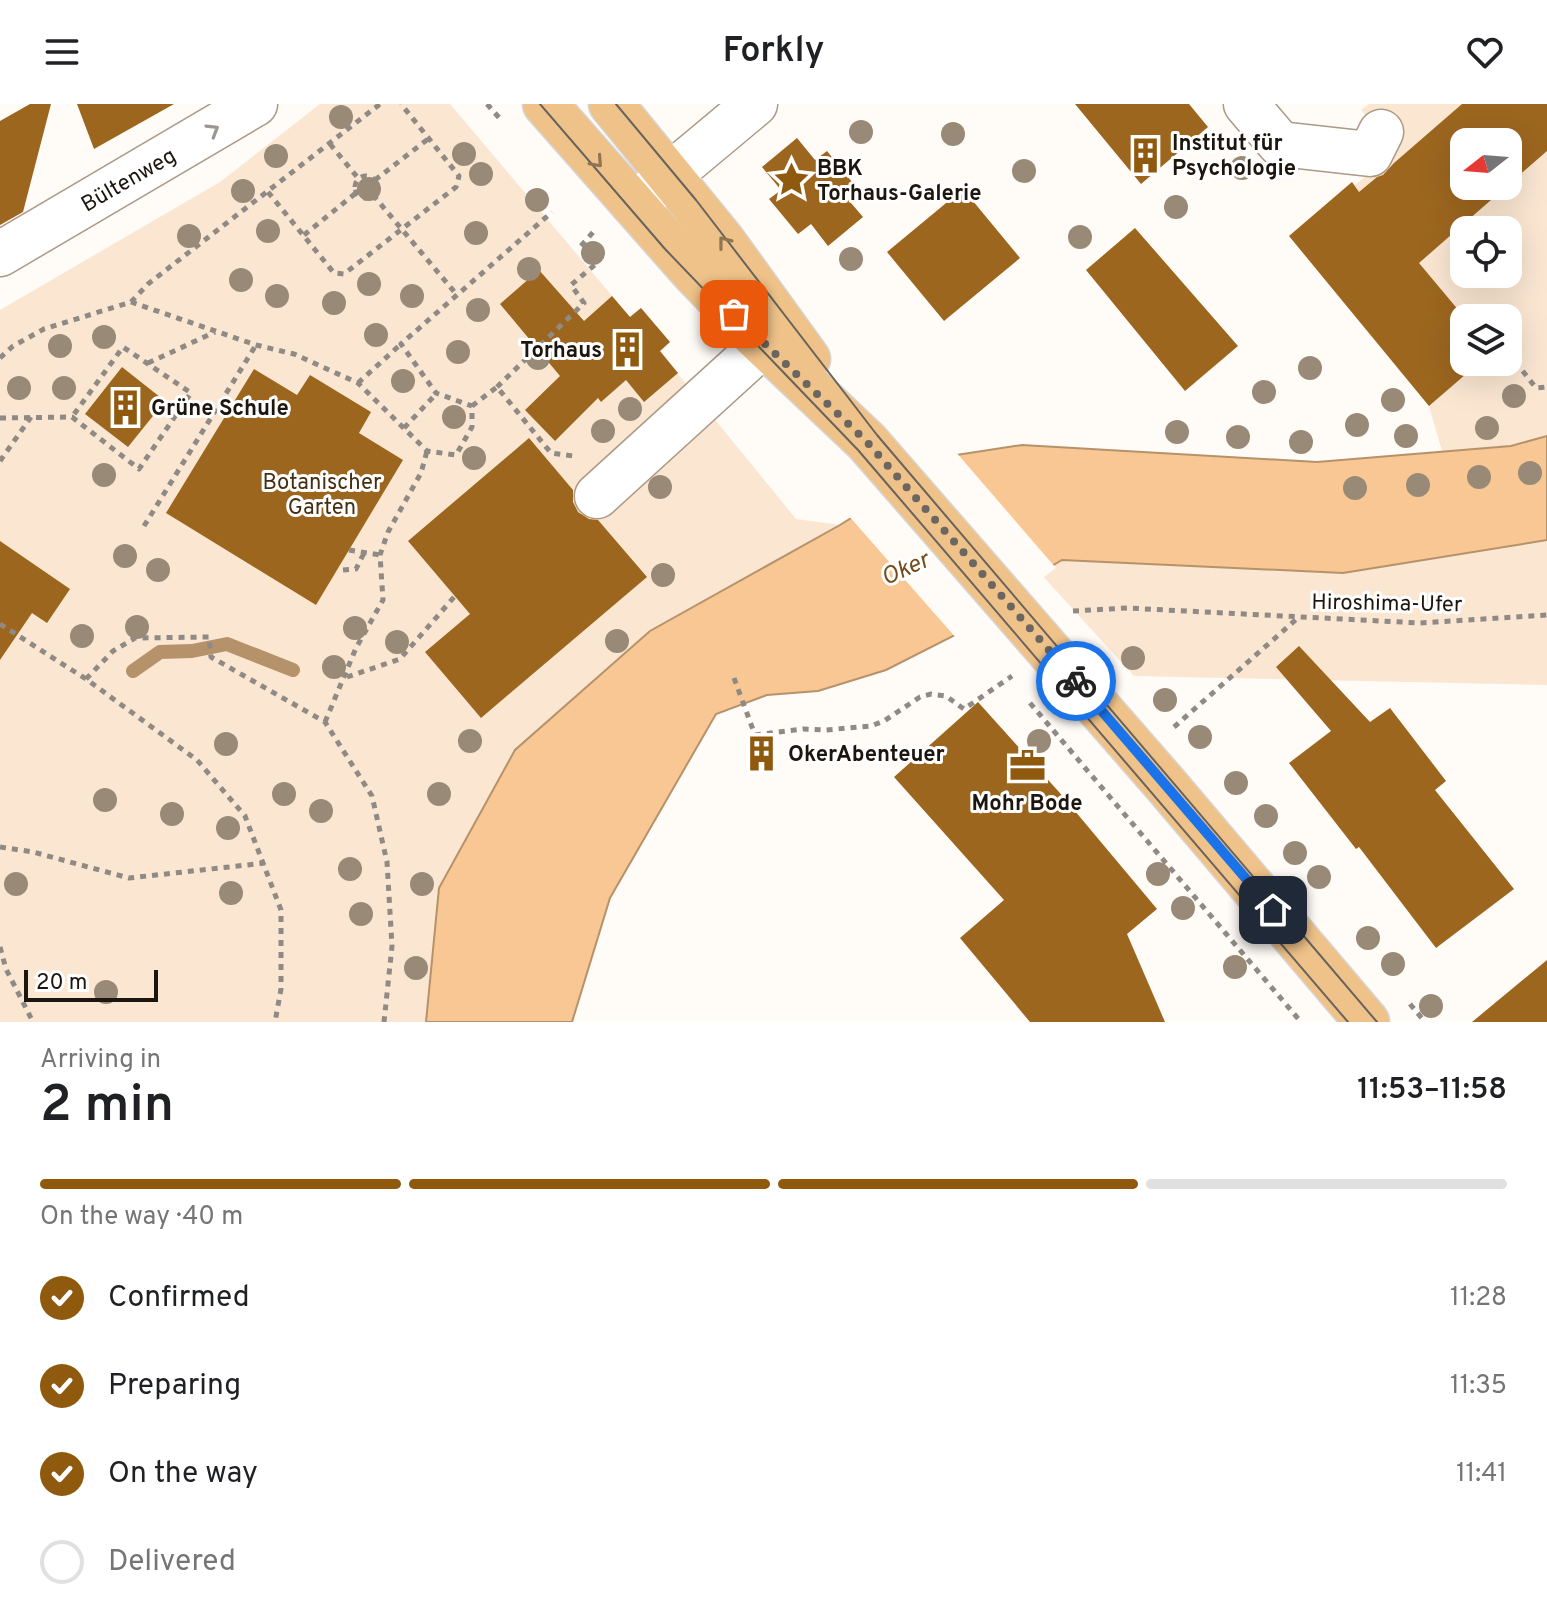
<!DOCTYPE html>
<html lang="en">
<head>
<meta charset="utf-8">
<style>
  :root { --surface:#fff; --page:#f6f6f6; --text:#202124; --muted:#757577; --line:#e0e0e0; --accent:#8f5a0e }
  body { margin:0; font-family:Overpass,sans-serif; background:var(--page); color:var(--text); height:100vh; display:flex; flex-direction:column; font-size:30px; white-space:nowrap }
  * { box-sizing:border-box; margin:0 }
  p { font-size:26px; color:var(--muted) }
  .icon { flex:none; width:44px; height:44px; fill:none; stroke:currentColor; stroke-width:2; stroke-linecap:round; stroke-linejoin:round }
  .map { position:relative; height:918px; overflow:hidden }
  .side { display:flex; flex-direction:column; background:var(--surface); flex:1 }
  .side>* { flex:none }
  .needle { width:52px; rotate:253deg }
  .tools { position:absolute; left:1450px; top:24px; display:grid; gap:16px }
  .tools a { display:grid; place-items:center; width:72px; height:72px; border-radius:16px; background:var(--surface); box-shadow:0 8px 32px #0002; font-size:40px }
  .scale { position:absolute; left:24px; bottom:20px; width:134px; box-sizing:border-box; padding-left:8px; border:4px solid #1d160f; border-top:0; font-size:22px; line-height:28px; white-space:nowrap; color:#1d160f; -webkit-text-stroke:6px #fff; paint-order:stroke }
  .pin { position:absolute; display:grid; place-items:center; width:68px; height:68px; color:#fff; margin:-34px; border-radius:16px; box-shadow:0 4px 12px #0006 }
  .courier { position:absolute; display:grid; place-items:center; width:80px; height:80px; margin:-40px; border:6px solid #1a73e8; border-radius:50%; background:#fff; color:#222; box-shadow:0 2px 10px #0007 }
  .overview em { font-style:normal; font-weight:600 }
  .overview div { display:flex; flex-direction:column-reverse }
  .overview { display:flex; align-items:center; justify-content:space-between; height:136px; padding:0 40px }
  h1 { font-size:52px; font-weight:600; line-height:60px }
  .bar { display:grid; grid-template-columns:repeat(4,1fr); gap:12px 8px; align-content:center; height:96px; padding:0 40px }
  .bar i { height:10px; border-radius:6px; background:var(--line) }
  .bar .on { background:var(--accent) }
  .bar p { grid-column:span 4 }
  ol { padding:0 40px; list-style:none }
  li { display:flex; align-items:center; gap:24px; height:88px }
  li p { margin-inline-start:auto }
  li .icon { padding:8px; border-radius:50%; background:var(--accent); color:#fff; stroke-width:4 }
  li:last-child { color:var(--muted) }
  li i { width:44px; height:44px; border:4px solid var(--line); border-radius:50% }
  header { display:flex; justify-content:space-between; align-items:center; height:104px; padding:0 40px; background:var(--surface); font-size:36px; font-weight:600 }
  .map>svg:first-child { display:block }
</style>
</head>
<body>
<header><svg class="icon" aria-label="menu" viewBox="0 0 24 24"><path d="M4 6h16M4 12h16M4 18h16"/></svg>Forkly<svg class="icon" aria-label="heart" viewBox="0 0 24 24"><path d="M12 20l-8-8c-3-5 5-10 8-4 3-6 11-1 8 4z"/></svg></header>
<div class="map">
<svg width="1547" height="918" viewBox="0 0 1547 918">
  <rect width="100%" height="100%" fill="#fffbf7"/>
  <path fill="#fae6d1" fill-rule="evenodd" d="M320 0H450L630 213 641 204 670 238 660 248 796 415 840 421 650 527 439 784 426 918H0V206L220 78Z
    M1369 0H1547V332L1511 342 1442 347 1429 302 1289 132 1352 78 1355 81 1372 67 1381 28 1361 6ZM1464 38H1508V82H1464ZM1464 126H1508V170H1464ZM1464 214H1508V258H1464Z
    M1547 436V581L1134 572 1040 469 1062 456 1343 469Z"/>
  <path fill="#f8c793" stroke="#b6926b" stroke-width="2" d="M1547 332V436L1343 469 1062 456 1040 469 969 524 886 566 818 587 767 591 716 610 610 794 572 918H426L439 784 515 646 650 527 840 421 950 352 1022 341 1317 358 1511 342Z"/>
  <path fill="#fffbf7" d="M955 347 1056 464 971 528 957 535 848 411 947 348Z"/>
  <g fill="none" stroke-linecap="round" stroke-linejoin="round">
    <path stroke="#b6926b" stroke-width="14" d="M133 567 160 548 192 547 227 540 293 566"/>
  </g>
  <path fill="#9c661f" d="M30 0H51L23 108 0 121V17Z
    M77 0H174L94 45Z
    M1075 0H1189L1208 23 1141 80Z
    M1462 0H1547V47L1508 81V38H1464V82H1507L1419 159 1465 214 1464 258H1480L1429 302 1289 132 1352 78 1359 88 1377 73 1383 71 1394 59Z
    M797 34 815 56 827 47 856 83 845 92 863 113 828 142 811 120 798 130 769 95 781 86 762 63Z
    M963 85 1020 154 944 217 887 148Z
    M1135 124 1238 242 1185 287 1086 166Z
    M539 166 584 217 612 192 630 213 641 204 670 238 660 247 678 269 644 298 626 276 601 298 598 294 555 337 525 306 560 272 500 200Z
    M122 263 165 297 128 343 85 310Z
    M254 265 297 291 310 271 371 308 359 329 403 356 316 501 166 409Z
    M529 334 573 386V398L578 408 589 415 598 416 647 473 481 614 425 548 470 510 408 437Z
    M0 437 70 485 47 519 32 509 0 556Z
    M1299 542 1370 618 1390 604 1446 677 1435 686 1514 785 1436 844 1359 743 1356 745 1289 659 1331 627 1276 563Z
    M978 598 1059 688 1157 805 1127 830 1165 918H1030L960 834 1004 796 894 673Z
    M1547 856V918H1472Z"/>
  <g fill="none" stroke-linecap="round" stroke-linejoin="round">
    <defs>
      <path id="minor" d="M1246 0 1280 40 1370 50 1381 28
        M640 96 755 0
        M0 150 255 0
        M597 392 764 240"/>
      <path id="major" d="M545 0 694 169 754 231 867 338 1166 681 1367 918
        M611 0 722 136 808 255"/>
    </defs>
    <use href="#minor" stroke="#ac9986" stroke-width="47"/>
    <use href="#major" stroke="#d6d5d4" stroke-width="47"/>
    <path stroke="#908a85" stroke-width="5" stroke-dasharray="6 6" stroke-linecap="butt" d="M487 0 502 17
      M330 40 358 74
      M355 83a11 11 0 1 1 22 0a11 11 0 1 1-22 0Z
      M375 76 428 35
      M268 88 334 169 344 170 456 83 459 72 401 0
      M373 91 457 191
      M304 131 356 89
      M581 142 595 126
      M131 198 148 180 380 0
      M1508 248 1536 284 1547 283
      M0 254 13 242 44 225 131 198 256 241 294 250 358 279 427 347 456 351 472 323V302L436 289 401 240 552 108
      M148 259 215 228
      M358 279 401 240
      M497 283 584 199 571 181 597 159
      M472 302 497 283 551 349 573 352
      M0 314 72 313 139 365 191 289 123 243 72 313
      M404 324 436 290
      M0 357 31 313
      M144 422 256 241
      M349 446 380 451
      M343 466 356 465 364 449
      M1073 507 1127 504 1420 519 1547 511
      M0 520 86 575 197 656 245 712 281 806V885L275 918
      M347 573 400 555 455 492
      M734 574 755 631
      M86 575 113 547 135 534 209 533 211 553 325 618 372 692 387 758 392 842 384 918
      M1030 599 1301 918
      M325 618 356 544 383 496 380 451 388 428 421 369 427 347
      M1174 623 1299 513
      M755 643V631L803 625 826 626 871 622 884 617 920 593 931 590 946 592 964 605 1012 572
      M0 743 33 748 129 774 265 759
      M0 843 6 865 33 918
      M1410 900 1425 918"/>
    <use href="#minor" stroke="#fff" stroke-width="44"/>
    <use href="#major" stroke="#efc289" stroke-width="44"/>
    <path stroke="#69635d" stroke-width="2" d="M540 0 665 145 858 346 1348 918
      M616 0 696 96 877 331 1377 918"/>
  </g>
  <g fill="#998a78">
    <circle cx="341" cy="13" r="12"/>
    <circle cx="861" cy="28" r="12"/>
    <circle cx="953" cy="30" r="12"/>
    <circle cx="464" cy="50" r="12"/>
    <circle cx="276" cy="52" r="12"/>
    <circle cx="1242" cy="64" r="12"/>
    <circle cx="1024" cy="67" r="12"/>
    <circle cx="481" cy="70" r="12"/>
    <circle cx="369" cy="85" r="12"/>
    <circle cx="243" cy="87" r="12"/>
    <circle cx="537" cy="96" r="12"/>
    <circle cx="1176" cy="103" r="12"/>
    <circle cx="268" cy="127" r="12"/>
    <circle cx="476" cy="129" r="12"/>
    <circle cx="189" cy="132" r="12"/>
    <circle cx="1080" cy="133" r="12"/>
    <circle cx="593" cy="149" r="12"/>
    <circle cx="851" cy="155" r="12"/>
    <circle cx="529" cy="165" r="12"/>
    <circle cx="241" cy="176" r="12"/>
    <circle cx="369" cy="180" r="12"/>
    <circle cx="277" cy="192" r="12"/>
    <circle cx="412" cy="192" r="12"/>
    <circle cx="334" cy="199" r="12"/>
    <circle cx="478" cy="206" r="12"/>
    <circle cx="376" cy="231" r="12"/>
    <circle cx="104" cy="233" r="12"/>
    <circle cx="60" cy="242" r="12"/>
    <circle cx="458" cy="248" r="12"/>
    <circle cx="538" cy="254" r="12"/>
    <circle cx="1310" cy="264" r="12"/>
    <circle cx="403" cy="277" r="12"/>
    <circle cx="19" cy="284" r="12"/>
    <circle cx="64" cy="284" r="12"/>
    <circle cx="1264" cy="288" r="12"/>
    <circle cx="1514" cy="292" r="12"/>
    <circle cx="1393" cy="296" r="12"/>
    <circle cx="630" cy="305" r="12"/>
    <circle cx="454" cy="313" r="12"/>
    <circle cx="1357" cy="321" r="12"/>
    <circle cx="1487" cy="324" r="12"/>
    <circle cx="603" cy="327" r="12"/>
    <circle cx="1177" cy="328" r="12"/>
    <circle cx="1406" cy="332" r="12"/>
    <circle cx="1238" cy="333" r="12"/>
    <circle cx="1301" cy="338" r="12"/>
    <circle cx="474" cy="354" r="12"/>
    <circle cx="1530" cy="369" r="12"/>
    <circle cx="104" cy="371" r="12"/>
    <circle cx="1479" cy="373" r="12"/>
    <circle cx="1418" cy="381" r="12"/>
    <circle cx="660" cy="383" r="12"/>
    <circle cx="1355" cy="384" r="12"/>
    <circle cx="125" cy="452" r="12"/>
    <circle cx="158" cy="466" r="12"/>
    <circle cx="663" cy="471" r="12"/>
    <circle cx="137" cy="523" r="12"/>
    <circle cx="355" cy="524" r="12"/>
    <circle cx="82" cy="532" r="12"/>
    <circle cx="617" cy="537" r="12"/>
    <circle cx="397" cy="538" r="12"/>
    <circle cx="1133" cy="554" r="12"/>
    <circle cx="334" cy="563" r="12"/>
    <circle cx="1165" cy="596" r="12"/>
    <circle cx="1200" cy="633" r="12"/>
    <circle cx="470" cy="637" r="12"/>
    <circle cx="1039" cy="637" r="12"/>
    <circle cx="226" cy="640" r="12"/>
    <circle cx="1236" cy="679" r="12"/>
    <circle cx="284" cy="690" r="12"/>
    <circle cx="439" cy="690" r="12"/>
    <circle cx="105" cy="696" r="12"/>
    <circle cx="321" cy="707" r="12"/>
    <circle cx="172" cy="710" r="12"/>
    <circle cx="1266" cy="712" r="12"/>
    <circle cx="228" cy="724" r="12"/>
    <circle cx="1295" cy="749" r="12"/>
    <circle cx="350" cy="765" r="12"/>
    <circle cx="1158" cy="770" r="12"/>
    <circle cx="1319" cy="773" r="12"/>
    <circle cx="16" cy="780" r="12"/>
    <circle cx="422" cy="780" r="12"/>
    <circle cx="231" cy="789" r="12"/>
    <circle cx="1183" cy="804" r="12"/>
    <circle cx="361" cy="810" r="12"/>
    <circle cx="1368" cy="834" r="12"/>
    <circle cx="1393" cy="860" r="12"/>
    <circle cx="1235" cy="863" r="12"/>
    <circle cx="416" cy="864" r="12"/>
    <circle cx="106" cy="888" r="12"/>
    <circle cx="1431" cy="902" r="12"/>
  </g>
  <defs><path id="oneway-chevron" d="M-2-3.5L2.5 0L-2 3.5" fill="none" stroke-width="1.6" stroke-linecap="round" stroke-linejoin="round" transform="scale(2)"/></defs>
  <use stroke="#999693" href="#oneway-chevron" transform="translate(213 26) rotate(-31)"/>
  <g stroke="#907552">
    <use href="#oneway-chevron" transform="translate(597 58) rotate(48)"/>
    <use href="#oneway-chevron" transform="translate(724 138) rotate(-128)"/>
  </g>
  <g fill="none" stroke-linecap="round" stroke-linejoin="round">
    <path stroke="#6c6660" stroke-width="8" stroke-dasharray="0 14.4" d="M734 210 867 338 1076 577"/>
    <path stroke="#1a73e8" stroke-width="10" d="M1076 577 1273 806"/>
  </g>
  <defs>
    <symbol id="building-bare" viewBox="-9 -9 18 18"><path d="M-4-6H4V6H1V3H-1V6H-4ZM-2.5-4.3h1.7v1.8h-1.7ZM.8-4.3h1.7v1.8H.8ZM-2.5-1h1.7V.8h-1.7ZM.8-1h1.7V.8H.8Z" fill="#8f5a0e" stroke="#fff" stroke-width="2.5" paint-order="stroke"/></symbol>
    <symbol id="sight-bare" viewBox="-9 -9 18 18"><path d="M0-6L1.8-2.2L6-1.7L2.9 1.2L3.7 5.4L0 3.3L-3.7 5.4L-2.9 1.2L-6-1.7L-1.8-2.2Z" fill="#8f5a0e" stroke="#fff" stroke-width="2.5" paint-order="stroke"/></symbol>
    <symbol id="office-bare" viewBox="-9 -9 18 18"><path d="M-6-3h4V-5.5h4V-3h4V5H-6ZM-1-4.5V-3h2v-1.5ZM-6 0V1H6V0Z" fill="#8f5a0e" stroke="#fff" stroke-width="2.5" paint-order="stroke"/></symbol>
  </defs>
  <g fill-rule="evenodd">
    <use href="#building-bare" x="1120" y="26" width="51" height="51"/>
    <use href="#sight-bare" x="766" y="50" width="51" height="51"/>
    <use href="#building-bare" x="602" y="220" width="51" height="51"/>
    <use href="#building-bare" x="100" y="278" width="51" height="51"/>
    <use href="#building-bare" x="736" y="624" width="51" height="51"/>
    <use href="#office-bare" x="1002" y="636" width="51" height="51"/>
  </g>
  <g text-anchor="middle" stroke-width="6" stroke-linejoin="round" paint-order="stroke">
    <g font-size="22" font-weight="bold" fill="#1d160f" stroke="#fff" text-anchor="start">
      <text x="1172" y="46">Institut für<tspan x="1172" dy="25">Psychologie</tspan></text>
      <text x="817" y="71">BBK<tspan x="817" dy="25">Torhaus-Galerie</tspan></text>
      <text x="602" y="253" text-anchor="end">Torhaus</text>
      <text x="151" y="311">Grüne Schule</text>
      <text x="788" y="657">OkerAbenteuer</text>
      <text x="1027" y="706" text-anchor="middle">Mohr Bode</text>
    </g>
    <g font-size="22" fill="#1d160f" stroke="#fff">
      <text transform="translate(128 75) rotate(-30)" y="8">Bültenweg</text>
      <text transform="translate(1387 498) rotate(1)" y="8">Hiroshima-Ufer</text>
    </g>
    <g font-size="22" fill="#462e11" stroke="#fff">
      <text x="322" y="385">Botanischer<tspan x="322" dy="25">Garten</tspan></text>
    </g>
    <g font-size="24" font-style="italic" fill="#754d1d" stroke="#fff">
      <text transform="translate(905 464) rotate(-24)" y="8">Oker</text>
    </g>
  </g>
</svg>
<div class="tools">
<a><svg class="needle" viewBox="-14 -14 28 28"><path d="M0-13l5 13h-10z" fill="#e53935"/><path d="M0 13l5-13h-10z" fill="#757577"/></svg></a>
<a><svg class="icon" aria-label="locate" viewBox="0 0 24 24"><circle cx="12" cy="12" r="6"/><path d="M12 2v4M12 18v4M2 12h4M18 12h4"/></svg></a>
<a><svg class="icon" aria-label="layers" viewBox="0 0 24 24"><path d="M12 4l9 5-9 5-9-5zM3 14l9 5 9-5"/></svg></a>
</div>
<div class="scale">20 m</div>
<div class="pin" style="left:734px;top:210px;background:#ea580c"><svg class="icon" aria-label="bag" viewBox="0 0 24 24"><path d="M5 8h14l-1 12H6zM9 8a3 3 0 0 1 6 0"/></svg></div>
<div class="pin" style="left:1273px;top:806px;background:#1f2937"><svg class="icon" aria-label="home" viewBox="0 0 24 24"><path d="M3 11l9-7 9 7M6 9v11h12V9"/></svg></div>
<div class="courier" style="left:1076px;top:577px"><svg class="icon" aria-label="bike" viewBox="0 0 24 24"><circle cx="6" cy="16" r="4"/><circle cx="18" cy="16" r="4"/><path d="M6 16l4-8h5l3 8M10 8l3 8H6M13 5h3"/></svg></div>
</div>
<section class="side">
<div class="overview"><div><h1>2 min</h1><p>Arriving in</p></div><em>11:53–11:58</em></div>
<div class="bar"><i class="on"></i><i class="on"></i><i class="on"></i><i></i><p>On the way · 40 m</p></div>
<ol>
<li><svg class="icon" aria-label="check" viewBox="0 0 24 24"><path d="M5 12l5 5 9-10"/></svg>Confirmed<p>11:28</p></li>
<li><svg class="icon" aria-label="check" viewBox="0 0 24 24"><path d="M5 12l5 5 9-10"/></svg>Preparing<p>11:35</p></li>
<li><svg class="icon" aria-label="check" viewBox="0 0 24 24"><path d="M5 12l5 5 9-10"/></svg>On the way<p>11:41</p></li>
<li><i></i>Delivered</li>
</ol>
</section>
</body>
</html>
